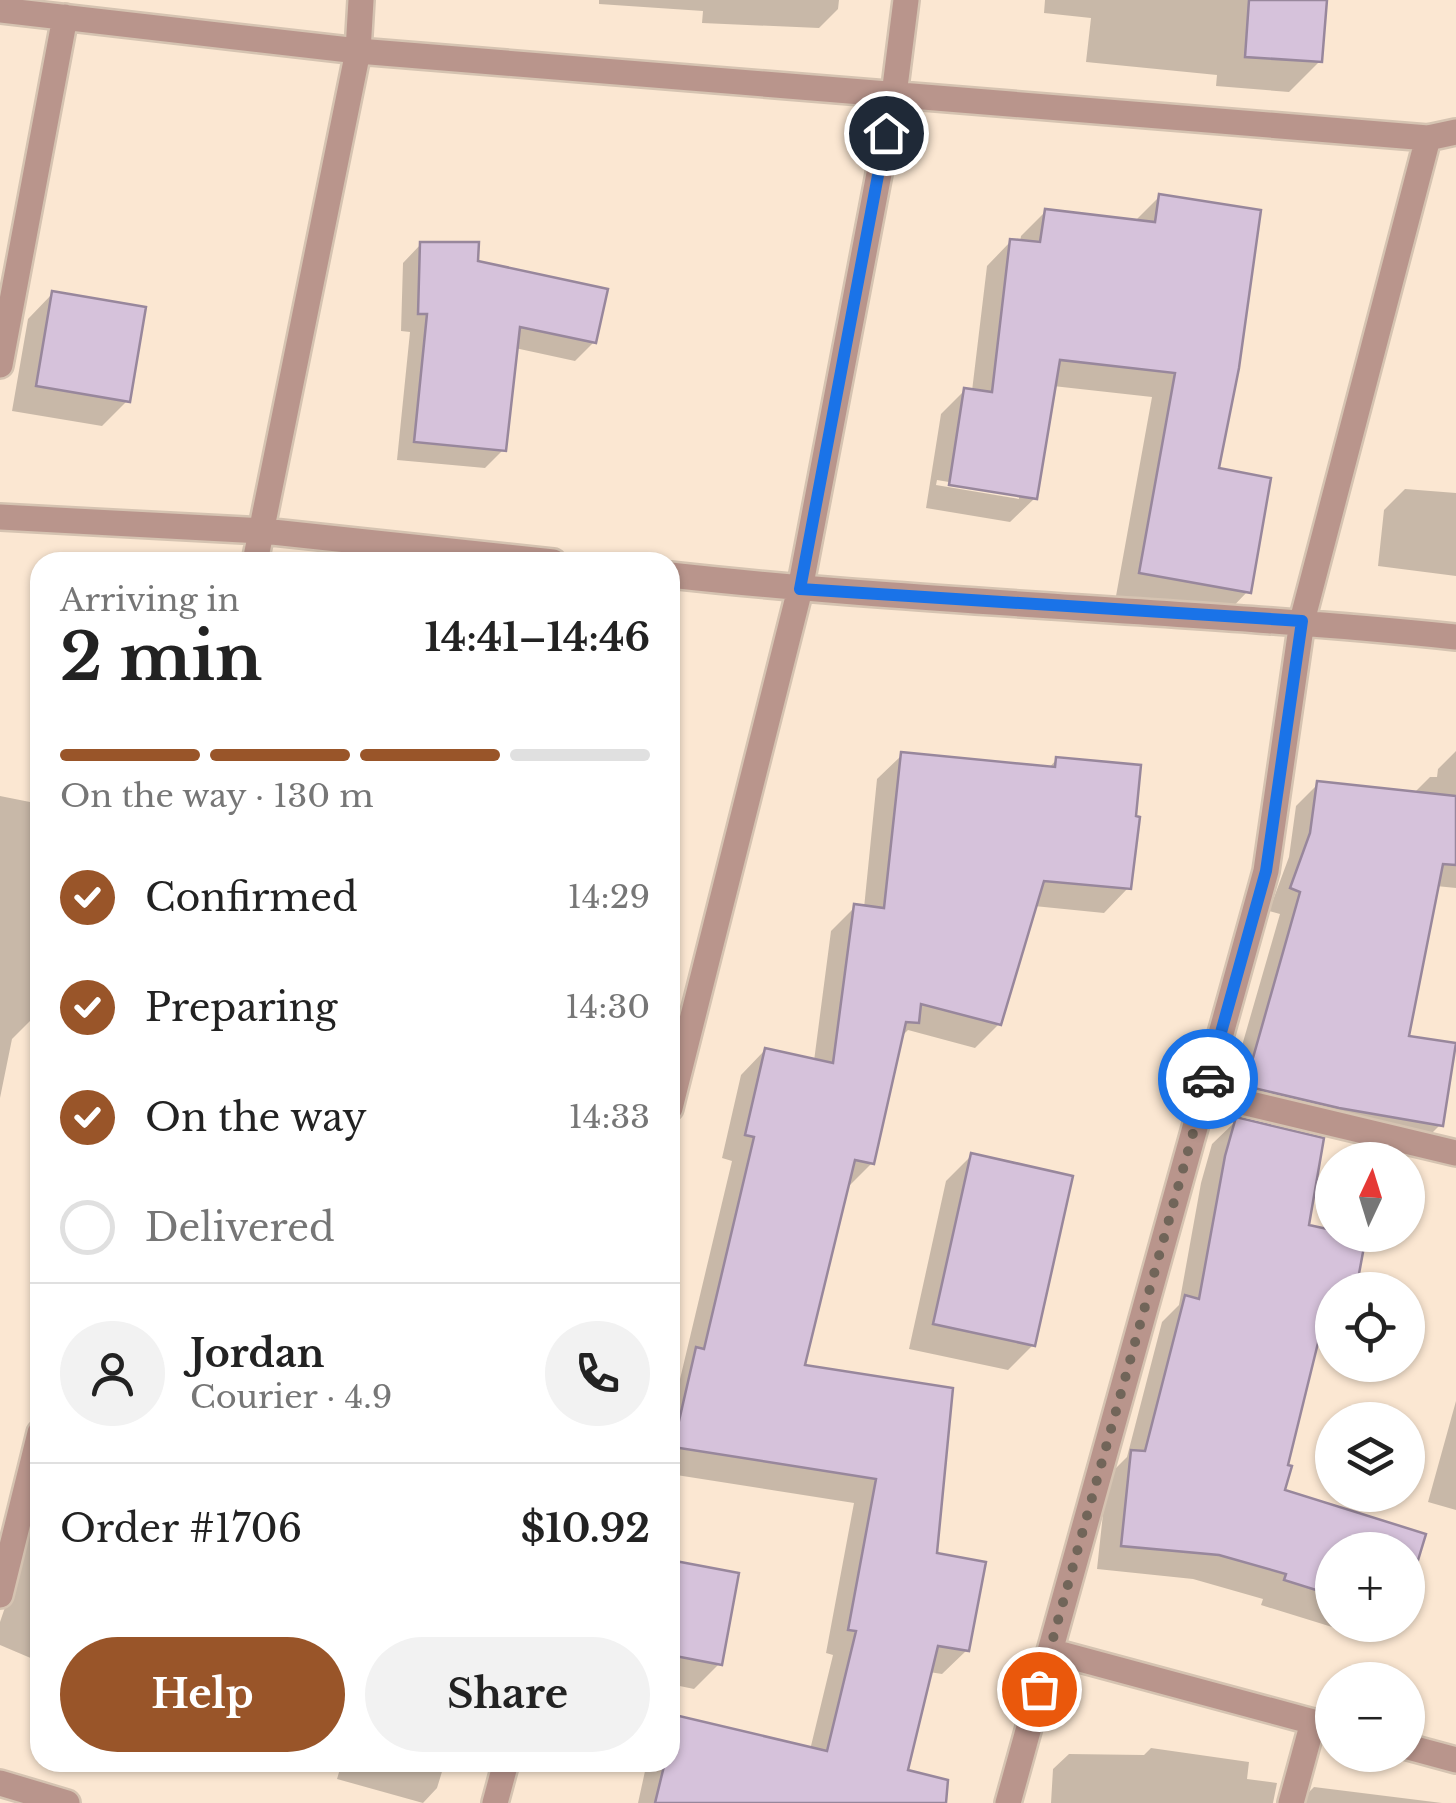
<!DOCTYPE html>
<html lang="en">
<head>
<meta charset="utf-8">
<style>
  :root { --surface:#fff; --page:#f2f2f2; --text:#222; --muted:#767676; --line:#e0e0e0; --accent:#995529 }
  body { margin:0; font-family:"Libre Baskerville",serif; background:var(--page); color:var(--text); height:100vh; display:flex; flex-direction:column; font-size:38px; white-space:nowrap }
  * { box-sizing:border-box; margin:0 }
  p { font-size:32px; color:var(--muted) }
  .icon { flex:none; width:55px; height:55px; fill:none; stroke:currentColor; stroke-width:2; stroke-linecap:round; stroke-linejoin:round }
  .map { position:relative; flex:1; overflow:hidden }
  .sheet { position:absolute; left:30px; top:552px; width:650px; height:1220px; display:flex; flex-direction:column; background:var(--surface); border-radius:30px; box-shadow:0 2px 8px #0004 }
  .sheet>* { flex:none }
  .needle { width:65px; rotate:4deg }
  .tools { position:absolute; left:1315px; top:1142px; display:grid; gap:20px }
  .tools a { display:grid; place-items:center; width:110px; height:110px; border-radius:50%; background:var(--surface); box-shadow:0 2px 8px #0004; font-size:50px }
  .pin { position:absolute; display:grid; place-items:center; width:85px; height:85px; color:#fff; margin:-42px; border:5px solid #fff; border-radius:50%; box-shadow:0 2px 10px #0007 }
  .courier { position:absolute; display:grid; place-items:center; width:100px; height:100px; margin:-50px; border:8px solid #1a73e8; border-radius:50%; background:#fff; color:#222; box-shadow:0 2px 12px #0007 }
  .summary em { font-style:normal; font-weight:700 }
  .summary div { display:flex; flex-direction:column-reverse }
  .summary { display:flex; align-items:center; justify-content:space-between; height:170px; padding:0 30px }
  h1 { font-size:65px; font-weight:700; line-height:75px }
  .bar { display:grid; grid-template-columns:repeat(4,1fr); gap:15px 10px; align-content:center; height:120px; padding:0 30px }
  .bar i { height:12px; border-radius:8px; background:var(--line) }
  .bar .active { background:var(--accent) }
  .bar p { grid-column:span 4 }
  .line { display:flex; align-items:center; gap:25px; padding:0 30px; border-top:2px solid var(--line) }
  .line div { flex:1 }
  .round { display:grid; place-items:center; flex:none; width:105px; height:105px; border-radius:52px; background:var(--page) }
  ol { padding:0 30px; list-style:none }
  li { display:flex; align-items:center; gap:30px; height:110px }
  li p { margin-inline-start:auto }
  li .icon { padding:10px; border-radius:50%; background:var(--accent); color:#fff; stroke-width:4 }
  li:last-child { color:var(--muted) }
  li i { width:55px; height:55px; border:5px solid var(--line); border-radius:50% }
  .primary-button { display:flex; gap:20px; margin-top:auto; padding:20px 30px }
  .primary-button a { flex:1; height:115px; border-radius:60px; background:var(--accent); color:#fff; font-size:40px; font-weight:700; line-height:115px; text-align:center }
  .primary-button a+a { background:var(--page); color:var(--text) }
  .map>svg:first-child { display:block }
</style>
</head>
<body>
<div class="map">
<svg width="1456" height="1803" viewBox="0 0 1456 1803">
  <rect width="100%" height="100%" fill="#fbe7d2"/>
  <path fill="#0003" fill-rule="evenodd" d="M599 0H839L838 9 819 28 702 23 703 11 599 4Z
    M1045 0H1324L1320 61 1289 92 1216 86 1217 75 1086 62 1091 18 1044 13Z
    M1159 197 1216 470 1248 591 1224 616 1116 596 1152 397 1053 386 1035 498 1010 522 926 508 941 414 965 390 972 391 987 266 1011 241 1020 242 1021 236 1045 212 1134 222ZM937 480 1019 494V499L936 485Z
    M421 244 476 263 594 342 575 361 515 348 503 450 485 468 397 460 410 332 401 331 403 263Z
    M53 293 128 400 102 426 12 411 28 319Z
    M1405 489 1456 493V576L1378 566 1384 510Z
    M1456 751V888L1436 886 1406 1038 1440 1125 1418 1147 1224 1108 1280 914 1269 911 1289 857 1296 806 1318 784 1413 794 1430 777H1437L1438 769Z
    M902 755 1048 769 1057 759 1128 888 1104 913 1034 906 999 1024 975 1048 908 1030 900 1038 872 1163 848 1187 802 1367 935 1555 967 1650 942 1674 929 1672 905 1769 926 1774 919 1803H638L647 1762H670V1724L676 1718 810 1750 833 1655 826 1653 854 1503 670 1474V1421L732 1161 722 1158 741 1075 765 1050 814 1061 831 931 855 907 864 908 877 779Z
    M0 796 40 804V921L30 1021 12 1039 0 1098Z
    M670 878 675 879 670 904Z
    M1237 1120 1306 1227 1332 1232V1235L1363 1238 1354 1290H1332V1330L1326 1337 1317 1336 1285 1466 1282 1492 1422 1536 1408 1584V1550H1332V1625H1388L1374 1640 1261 1605 1263 1599 1193 1579 1097 1569 1107 1477 1127 1457 1162 1322 1179 1305 1201 1183 1212 1144Z
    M971 1156 1033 1345 1008 1370 909 1349 946 1181Z
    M1456 1401V1510L1428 1502Z
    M40 1504V1662L0 1645V1622L17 1572 25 1519Z
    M670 1563 719 1664 694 1689 670 1684Z
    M1151 1748 1249 1762 1247 1779 1277 1783 1273 1803H1051L1053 1769 1069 1754 1144 1755Z
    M342 1762H445L437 1788 423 1803 337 1779Z
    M1314 1787 1442 1803H1298Z"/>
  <path fill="#d6c2db" stroke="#98879c" stroke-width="2.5" d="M1249 0H1327L1322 62 1245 57Z
    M1159 194 1261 210 1239 368 1219 468 1271 478 1251 593 1139 573 1175 373 1060 360 1037 499 949 485 964 388 992 392 1010 239 1040 242 1045 209 1155 222Z
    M420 242H479L478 261 608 289 596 343 520 327 506 451 414 442 427 314H418Z
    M52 291 146 307 130 402 36 386Z
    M901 752 1055 767 1056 757 1141 765 1136 816 1140 817 1131 889 1044 881 1001 1025 921 1004 919 1023 906 1022 874 1164 855 1160 805 1365 953 1388 937 1553 986 1562 969 1651 938 1646 908 1770 948 1780 946 1803H655L665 1762H670V1739L675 1715 827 1751 856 1631 848 1630 876 1479 673 1447 696 1347 704 1349 754 1137 745 1135 765 1048 833 1063 854 904 884 908Z
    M1317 781 1456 796V865L1443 864 1409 1036 1456 1043 1443 1126 1339 1108 1245 1086 1300 892 1290 888 1310 833Z
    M1236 1117 1324 1138 1309 1225 1332 1230V1235L1366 1236 1356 1290H1331L1288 1465 1292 1466 1285 1490 1426 1534 1408 1593V1550H1332V1595L1284 1580 1286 1574 1219 1555 1121 1546 1131 1450 1145 1451 1185 1295 1199 1299 1225 1156Z
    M971 1153 1073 1176 1035 1346 933 1324Z
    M670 1560 739 1573 722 1665 670 1655Z"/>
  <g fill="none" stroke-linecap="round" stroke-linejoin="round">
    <defs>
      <path id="minor" d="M0 10 358 51 1428 138 1456 132
        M0 365 65 17
        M0 517 263 531 553 562
        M255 562 358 51 361 0
        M670 575C931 604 1194 610 1456 637
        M1204 1093 1456 1153
        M670 1108 800 589 894 95 906 0
        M0 1595 40 1433
        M1050 1651 1332 1727
        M1408 1747 1456 1760
        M0 1783 67 1803
        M495 1803 506 1762
        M1008 1803 1266 871 1302 621 1428 138
        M1291 1803 1313 1722"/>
    </defs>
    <use href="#minor" stroke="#d5c3b1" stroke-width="30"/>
    <use href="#minor" stroke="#b9958c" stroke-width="25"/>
  </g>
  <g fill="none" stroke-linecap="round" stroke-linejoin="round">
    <path stroke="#716559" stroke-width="10" stroke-dasharray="0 18" d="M1039 1689 1208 1079"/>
    <path stroke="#1a73e8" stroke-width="12" d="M886 133 800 589 1302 621 1266 871 1208 1079"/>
  </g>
</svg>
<div class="tools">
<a><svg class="needle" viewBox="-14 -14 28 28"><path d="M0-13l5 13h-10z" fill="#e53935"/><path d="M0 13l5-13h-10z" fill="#767676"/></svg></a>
<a><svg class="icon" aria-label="locate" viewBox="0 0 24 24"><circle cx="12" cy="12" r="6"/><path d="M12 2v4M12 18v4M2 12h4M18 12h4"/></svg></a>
<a><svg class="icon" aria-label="layers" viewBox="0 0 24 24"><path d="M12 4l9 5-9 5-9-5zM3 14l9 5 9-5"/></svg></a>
<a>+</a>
<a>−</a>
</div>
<div class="pin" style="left:1039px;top:1689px;background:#ea580c"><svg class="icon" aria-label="bag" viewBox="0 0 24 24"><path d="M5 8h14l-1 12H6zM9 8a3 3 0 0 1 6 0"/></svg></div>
<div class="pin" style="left:886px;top:133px;background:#1f2937"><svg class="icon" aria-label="home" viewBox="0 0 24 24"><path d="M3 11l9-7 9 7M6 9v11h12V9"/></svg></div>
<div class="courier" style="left:1208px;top:1079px"><svg class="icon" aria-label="car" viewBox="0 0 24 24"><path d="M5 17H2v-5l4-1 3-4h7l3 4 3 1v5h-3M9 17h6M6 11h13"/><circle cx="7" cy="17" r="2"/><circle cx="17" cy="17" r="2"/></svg></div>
<section class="sheet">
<div class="summary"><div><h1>2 min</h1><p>Arriving in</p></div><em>14:41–14:46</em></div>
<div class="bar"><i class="active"></i><i class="active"></i><i class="active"></i><i></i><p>On the way · 130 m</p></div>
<ol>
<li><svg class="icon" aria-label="check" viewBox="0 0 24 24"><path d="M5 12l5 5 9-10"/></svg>Confirmed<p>14:29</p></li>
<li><svg class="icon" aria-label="check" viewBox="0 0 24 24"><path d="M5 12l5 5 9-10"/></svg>Preparing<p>14:30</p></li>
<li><svg class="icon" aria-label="check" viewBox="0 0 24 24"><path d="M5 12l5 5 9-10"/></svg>On the way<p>14:33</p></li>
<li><i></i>Delivered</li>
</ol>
<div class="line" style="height:180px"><a class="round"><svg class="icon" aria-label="person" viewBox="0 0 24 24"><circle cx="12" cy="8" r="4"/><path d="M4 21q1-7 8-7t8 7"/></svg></a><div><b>Jordan</b><p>Courier · 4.9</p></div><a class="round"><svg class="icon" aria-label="phone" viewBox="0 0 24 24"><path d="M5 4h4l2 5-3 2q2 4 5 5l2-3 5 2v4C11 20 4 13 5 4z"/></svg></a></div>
<div class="line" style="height:130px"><div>Order #1706</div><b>$10.92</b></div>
<div class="primary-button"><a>Help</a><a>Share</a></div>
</section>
</div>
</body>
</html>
